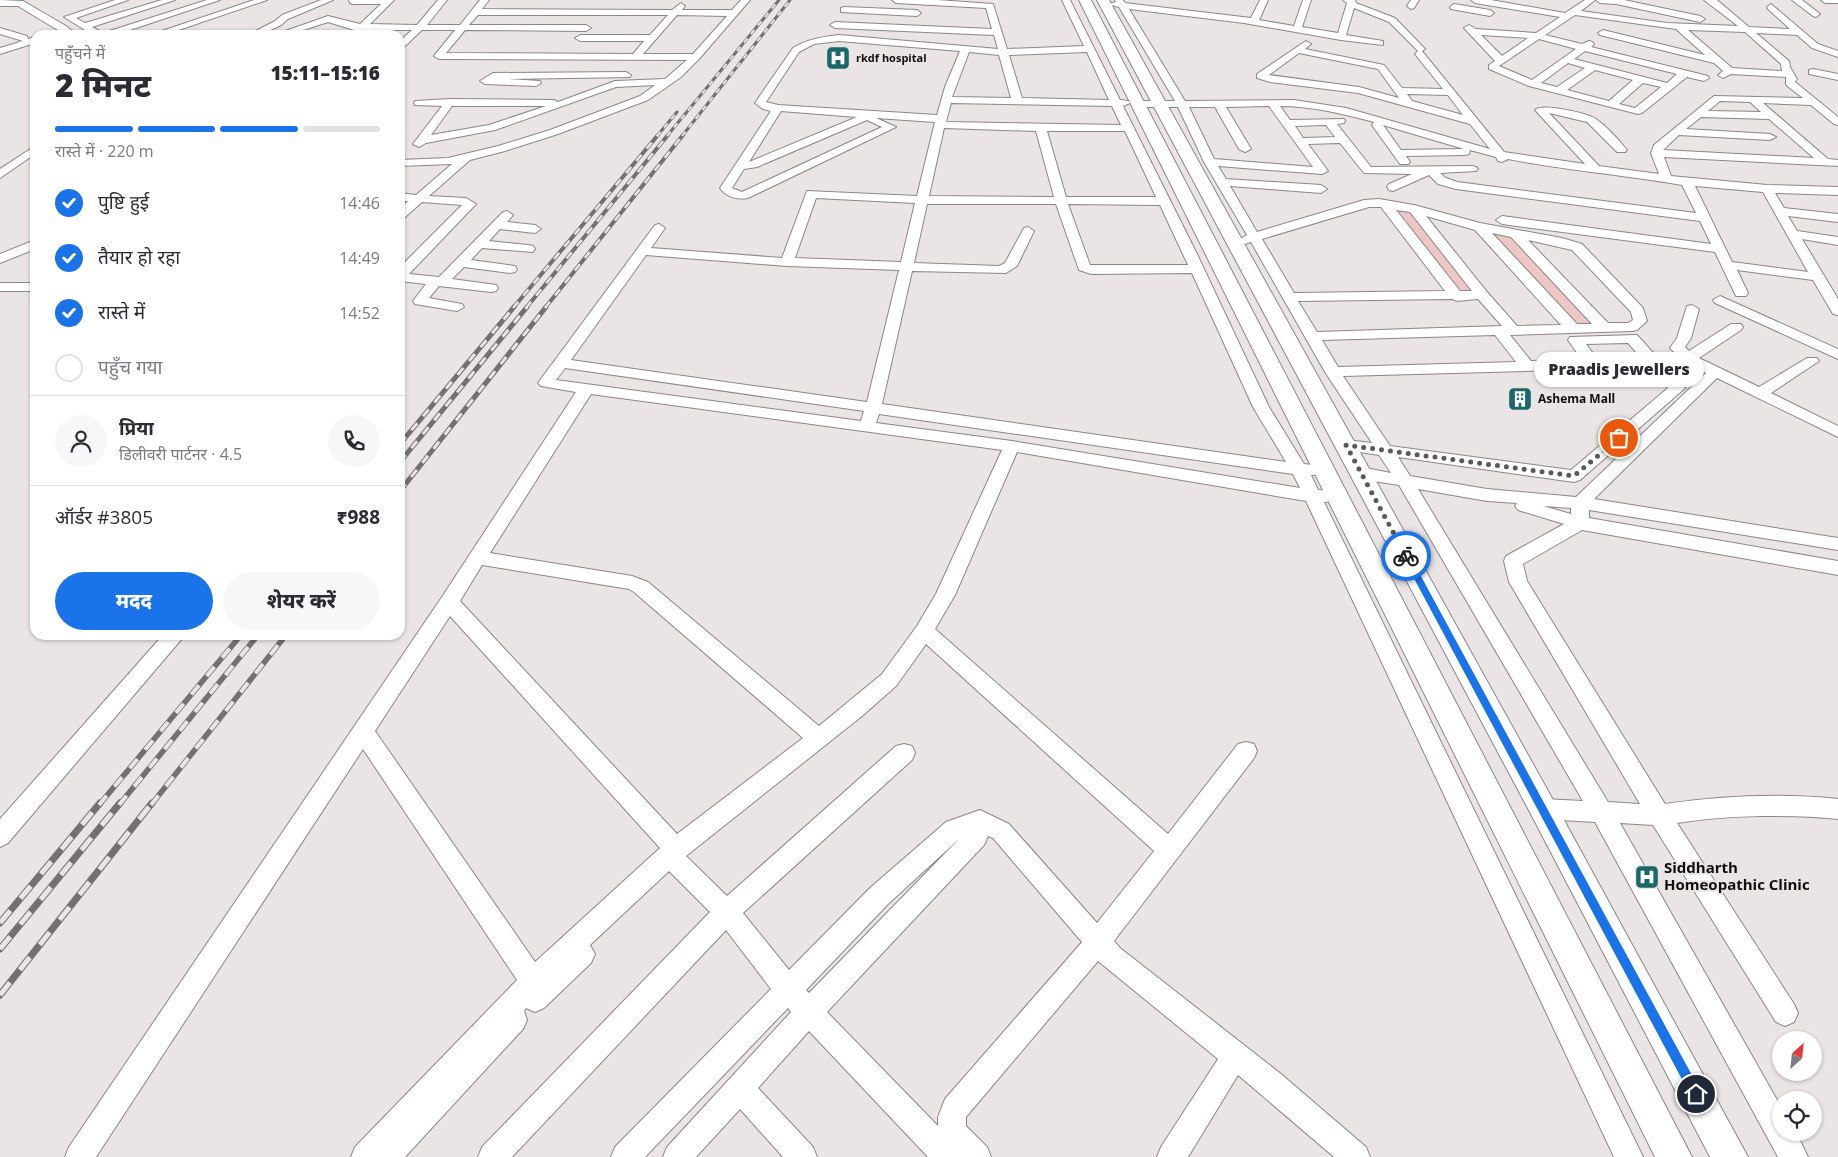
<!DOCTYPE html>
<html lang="hi">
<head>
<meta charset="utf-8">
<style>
  :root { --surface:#fff; --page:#f7f7f7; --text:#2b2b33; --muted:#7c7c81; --line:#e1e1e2; --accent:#1a73e8 }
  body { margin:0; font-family:"Open Sans","Noto Sans Devanagari",sans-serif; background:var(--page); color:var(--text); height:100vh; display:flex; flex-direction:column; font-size:19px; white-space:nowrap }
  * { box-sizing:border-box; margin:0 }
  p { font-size:16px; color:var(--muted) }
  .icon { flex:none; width:28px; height:28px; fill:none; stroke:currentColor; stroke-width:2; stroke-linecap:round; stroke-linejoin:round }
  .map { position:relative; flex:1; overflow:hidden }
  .panel { position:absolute; left:30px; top:30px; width:375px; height:610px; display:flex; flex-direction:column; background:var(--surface); border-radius:15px; box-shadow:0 1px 4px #0004 }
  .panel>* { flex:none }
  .needle { width:32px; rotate:27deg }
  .fabs { position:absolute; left:1772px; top:1031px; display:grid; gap:10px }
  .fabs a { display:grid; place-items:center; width:50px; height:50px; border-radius:50%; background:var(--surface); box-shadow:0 1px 4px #0004; font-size:25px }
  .pin { position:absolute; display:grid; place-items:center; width:42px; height:42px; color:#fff; margin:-21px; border:2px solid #fff; border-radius:50%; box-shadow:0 1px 5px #0007 }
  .courier { position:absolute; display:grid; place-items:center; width:50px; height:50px; margin:-25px; border:4px solid #1a73e8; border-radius:50%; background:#fff; color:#222; box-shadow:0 1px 6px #0007 }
  .bubble { position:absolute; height:35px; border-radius:18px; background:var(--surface); box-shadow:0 1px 4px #0004; font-size:16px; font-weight:800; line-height:35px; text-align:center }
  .overview em { font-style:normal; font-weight:800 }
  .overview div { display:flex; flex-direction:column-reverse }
  .overview { display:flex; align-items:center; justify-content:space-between; height:85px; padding:0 25px }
  h1 { font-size:32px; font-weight:800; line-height:38px }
  .bar { display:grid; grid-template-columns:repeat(4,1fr); gap:8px 5px; align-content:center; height:60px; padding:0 25px }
  .bar i { height:6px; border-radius:4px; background:var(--line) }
  .bar .current { background:var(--accent) }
  .bar p { grid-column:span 4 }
  .line { display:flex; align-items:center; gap:12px; padding:0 25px; border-top:1px solid var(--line) }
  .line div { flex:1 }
  .round { display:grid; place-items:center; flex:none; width:52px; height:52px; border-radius:26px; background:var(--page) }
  ol { padding:0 25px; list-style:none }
  li { display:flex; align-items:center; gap:15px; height:55px }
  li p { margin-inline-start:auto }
  li .icon { padding:5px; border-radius:50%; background:var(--accent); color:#fff; stroke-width:4 }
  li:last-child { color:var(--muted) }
  li i { width:28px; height:28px; border:2px solid var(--line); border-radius:50% }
  .button { display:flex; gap:10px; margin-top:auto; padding:10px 25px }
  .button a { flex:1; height:58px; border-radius:30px; background:var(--accent); color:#fff; font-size:20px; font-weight:800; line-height:58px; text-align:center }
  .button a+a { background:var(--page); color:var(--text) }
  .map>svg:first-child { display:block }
</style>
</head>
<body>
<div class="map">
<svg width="1838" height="1157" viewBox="0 0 1838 1157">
  <rect width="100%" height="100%" fill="#ebe4e4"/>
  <path fill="#ecc7c6" d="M1392 207 1410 210 1475 292 1460 294Z
    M1487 231 1510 237 1596 326H1575Z"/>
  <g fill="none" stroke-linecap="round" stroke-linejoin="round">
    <defs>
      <path id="minor" d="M0 0 23 1 66 26 77 35H66L18 6H0Z
        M115 0H128L76 18 85 23 162 0H175L92 27 103 33 207 0H220L115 35H93L64 17Z
        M254 0H267L164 35H150Z
        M321 0H333L288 19 281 25 260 35H248L275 21 282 15Z
        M349 0H394L370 24 417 25 438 0H447L427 25H460L480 0H489L482 9 672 10 681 3 685 6 682 10H732L741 0H750L699 59 681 77 648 100 558 134 505 151 470 160 429 196 466 198 476 204 409 274 439 277 503 212 507 211 513 215 507 222 535 225 541 229 535 233 500 229 489 241 528 245 533 246 535 249 533 252 482 248 471 260 515 266 517 269 515 272 510 273 464 267 452 279 496 285 498 288 496 291 491 292 439 286 429 298 462 304 464 307 457 311 415 304 413 301 426 284 400 281V267L462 205 422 202 404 218 400 219V209L408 201H400V193L416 195 452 164 400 166V160L448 158 498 146 550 130 640 96 655 85 616 87 495 130 426 143 419 147 413 144 442 106 415 105 414 103 415 101 450 99 554 100 558 102 615 81 665 79 687 60 439 59 434 56 455 30H422L403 48 400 49V41L412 30H364L358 34 355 33 354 30 328 22 288 35H274L328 16 360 24 381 4H353L350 3ZM478 15H668L650 35H580L575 38 580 41H644L633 54 446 53 465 30 586 31 591 28 586 25H469ZM677 15 727 16 693 54H643ZM452 106H546L489 125 431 135Z
        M892 0H937L993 4 1007 49 1084 46 1062 0H1070L1120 100 1129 101 1130 103 1123 106 1197 254 1269 407 1304 464 1331 467 1333 471 1331 475H1311L1318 490 1345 492 1348 496 1345 500 1324 502 1643 1157H1614L1306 501 1017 452 955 595 935 629 1168 834 1238 744 1246 742 1254 744 1257 751 1254 758 1114 941 1120 948 1281 1074 1366 1147 1370 1157H1334L1238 1075 1188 1157H1157L1161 1147 1218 1059 1098 961 966 1117V1126L987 1147 991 1157H928L809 1031 758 1088 813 1147 817 1157H783L740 1109 696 1157H663L667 1147 791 1012 788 1008 645 1157H611L615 1147 771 989 726 930 512 1157H478L482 1147 710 912 669 871 590 945 595 954 591 963 544 1008 535 1012 526 1008 524 1011 527 1020 523 1029 405 1157H351L355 1147 517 980 363 749 96 1157H65L69 1147 442 597 576 392 541 386 538 383 655 225 659 224 665 228 651 248 782 258 807 191 917 196 935 122 876 118 896 127 748 198C738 200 726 197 720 188L771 111 763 109 755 103 793 48C807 39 823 37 839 35L998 49 994 35 835 28 830 25 835 22 992 29 986 8 896 3ZM839 41 960 51 945 87 937 115 778 105 766 102 799 52 814 44ZM969 52 999 55 1011 98 952 97ZM1087 52 1109 100 1022 98 1009 55ZM951 103 1112 106 1121 125 946 122ZM781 111 857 117 749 162ZM867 120 882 127 742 192 732 188 744 169 757 167ZM944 128 1036 131 1054 197 929 196ZM1047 131H1125L1156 197H1066ZM816 198 915 203 901 262 795 258ZM927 204H1056L1079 270 1091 274 1192 273 1253 407 1286 462 882 404 912 271 1006 273 1017 266 1034 231 1028 227 1024 228 1005 263 999 266 914 263ZM1068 204 1160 205 1188 265H1090ZM646 255 787 266 899 270 867 402 571 360ZM565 368 864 411 861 421 556 380ZM591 394 1002 450 936 594 917 626 882 674 819 726 648 582 632 576 490 553ZM879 414 1293 474 1300 488 1012 441 876 423ZM482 565 629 589 634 592 803 738 677 834 460 601ZM450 616 660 848 535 962 375 731ZM926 644 1154 851 1097 923 1009 824 980 810 946 822 870 888 789 970 743 913 912 760 915 753 912 746 904 744 896 746 727 896 686 856 862 716 896 686ZM988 836 993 838 1082 942 945 1099 938 1117V1126L827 1012 984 845ZM959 839 809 993 806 990 888 904Z
        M1115 0H1123L1125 3 1251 18 1260 0H1268L1259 20 1294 26 1303 0H1311L1302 27 1338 33 1347 3 1343 0H1355L1356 3 1395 18 1423 47 1425 49 1422 51 1504 152 1585 164 1535 110C1542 103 1587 113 1596 119 1606 126 1619 140 1627 150L1625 152H1617L1587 122 1549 113 1599 166 1659 174 1651 153 1654 145 1714 96 1803 98 1786 85V77L1731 74 1723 78 1718 75 1723 71 1714 63 1600 35 1598 33 1603 30 1705 55 1676 29 1575 15 1545 35 1582 44 1589 41 1592 42 1594 44 1591 47 1708 76 1709 78 1704 81 1687 77 1642 113 1638 114 1529 86 1489 69V65L1495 61 1464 28 1469 25 1476 29 1536 33 1560 17 1475 3 1471 0H1491L1565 13 1585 0H1595L1581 11 1667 23 1738 26 1704 0H1717L1749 27 1790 29 1768 9 1767 7 1771 4 1818 44 1838 51V57L1812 48 1797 35 1756 33 1789 61 1790 67 1797 79 1795 82 1838 117V125L1834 124 1811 105 1763 103 1828 159 1838 160V166L1664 157 1671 176 1767 185 1838 187V195L1775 193 1784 208 1838 214V222L1788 216 1797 231 1838 237V245L1802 239 1838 299V315L1833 314 1813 280 1737 270 1748 293 1746 296H1736L1715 252 1502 224 1496 220 1502 216 1711 244 1700 221 1456 189 1438 184 1429 175 1393 191 1389 190 1387 187 1389 184 1412 174 1364 173 1340 143 1308 144 1328 171 1322 174 1218 166 1226 179 1321 185 1327 189 1321 193 1230 186 1257 232 1364 200 1379 199 1414 205 1480 223 1562 238 1582 244 1643 308 1647 321 1637 330 1632 331 1510 335 1531 361 1582 360 1568 340 1570 337 1637 335 1685 388 1580 480 1574 482 1398 457 1410 476 1487 489 1576 497 1706 373 1683 361 1670 348 1677 338 1687 306 1692 305 1699 309 1691 338 1685 347 1689 351 1731 324H1741L1743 327 1741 330 1699 358 1759 387 1807 358H1817L1819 361 1771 393 1838 426V437L1717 378 1594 499 1838 538V550L1589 510V518L1838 561V575L1582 530 1523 564 1527 581 1665 804C1721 796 1781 793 1838 799V819C1789 814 1725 815 1677 823L1794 1004 1798 1013 1794 1022 1785 1026 1776 1022 1653 825 1620 823 1781 1107V1132H1796L1808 1157H1778L1595 822 1543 819 1535 816 1532 809 1535 802 1543 799 1583 801 1399 485 1360 479 1354 477 1352 473 1354 469 1360 467 1391 473 1379 455 1340 449 1338 445 1340 441 1346 440 1372 443 1325 372 1251 242 1245 244 1239 240 1247 235 1204 162 1178 107H1139L1134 104 1139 101H1175L1119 7 1108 4 1116 2ZM1354 8 1389 22 1418 51 1415 54 1443 89 1402 88 1384 65 1305 49 1311 44 1306 41 1257 74V78L1270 82 1358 93 1470 124 1490 149 1346 108 1294 100 1185 101 1129 9 1244 23 1341 40 1383 45V41L1346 35ZM1688 30 1745 32 1781 64 1782 71 1732 68ZM1481 35 1528 38 1502 56ZM1539 39 1576 49 1532 80 1499 66ZM1585 51 1677 74 1667 83 1574 59ZM1299 53 1378 69 1399 98 1359 87 1269 75ZM1568 63 1585 68 1557 87 1541 83ZM1595 70 1633 80 1609 101 1567 90ZM1643 83 1661 87 1635 108 1619 104ZM1407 94 1448 95 1463 115 1412 101ZM1720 101 1750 102 1761 112 1708 111ZM1269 106 1313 167 1214 159 1189 107H1215L1239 149 1245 152 1251 149 1226 107ZM1280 106C1312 106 1344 114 1374 122L1372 125 1400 164H1408L1410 162 1406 156 1465 155 1469 154 1470 150 1496 157 1498 161 1502 162 1508 159C1565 170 1626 175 1682 185L1696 213 1457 182 1446 178 1440 173 1476 171 1478 169 1476 167 1472 166 1371 167 1337 124 1344 123 1345 121 1344 119 1290 120ZM1701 117 1769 119 1814 158 1663 150 1679 135 1770 140 1776 137 1770 134 1686 129ZM1326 125 1335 137 1303 138 1295 126ZM1383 125 1464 149 1401 150ZM1695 186 1763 192 1808 272 1732 262ZM1369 207H1381L1445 291 1294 293 1262 239ZM1396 210 1410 212 1472 291H1460ZM1426 216 1475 230 1561 325 1517 326 1487 292ZM1492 233 1511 237 1592 324H1577ZM1528 240 1572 250 1631 312 1633 320 1628 323H1608ZM1452 299 1457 301 1478 299 1502 326 1317 332 1298 301ZM1495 335 1516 362 1338 367 1322 340ZM1628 343 1668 388 1571 470 1390 446 1343 376 1593 369 1598 367 1601 364 1586 344ZM1418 489 1487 501 1517 503 1515 506 1518 510 1564 524 1506 556 1504 561 1509 582 1640 804 1608 802ZM1543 506 1571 508V514Z
        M1411 0H1419L1414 8 1411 9 1407 6Z
        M1596 0H1624L1700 16 1705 19 1700 22 1616 4 1600 3Z
        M1792 0H1802L1820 14 1816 17 1813 16Z
        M1821 0H1838V3H1825Z
        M1454 4 1490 10 1494 13 1490 16 1451 9 1450 7Z
        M844 7 917 10 921 13 917 16 841 12V8Z
        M0 28 27 36 28 39 35 37V43L0 54V48L23 41 0 34Z
        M1813 69 1838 74V80L1809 74V70Z
        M626 72 631 75 630 77 508 79 540 81 541 83 536 86 485 84 480 81 493 73Z
        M35 146V154L0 178V169Z
        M35 240V249L0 263V254Z
        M0 283H35V291H0Z
        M1720 296 1838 349V359L1715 303 1713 300Z
        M163 635H185L8 843 0 847V819Z"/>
      <path id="major" d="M1079 0H1091L1692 1157H1655Z
        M1097 0H1109L1553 800 1748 1157H1710L1533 818Z"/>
    </defs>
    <use href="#minor" stroke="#8c8686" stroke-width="2"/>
    <use href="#major" stroke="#8c8686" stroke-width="2"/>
    <use href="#minor" fill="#fff" fill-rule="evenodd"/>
    <use href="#major" fill="#fff" fill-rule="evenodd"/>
    <defs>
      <path id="rail-far4" d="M657 136 677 112
        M667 136 779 0
        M682 136 790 0"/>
      <path id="rail-far3" d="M513 308 658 135
        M526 308 668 135
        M545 308 683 135"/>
      <path id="rail-far2" d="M400 444 514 307
        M400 462 527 307
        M400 491 546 307"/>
      <path id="rail-far1" d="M99 805 241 635
        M119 805 258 635
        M151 805 286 635"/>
      <path id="rail" d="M0 923 100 803
        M0 949 120 803
        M0 995 152 803"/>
    </defs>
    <use href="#rail-far4" stroke="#747070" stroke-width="3"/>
    <use href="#rail-far3" stroke="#747070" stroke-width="4"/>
    <use href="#rail-far2" stroke="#747070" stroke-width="5"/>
    <use href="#rail-far1" stroke="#747070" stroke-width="5.5"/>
    <use href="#rail" stroke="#747070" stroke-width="7"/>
    <use href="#rail-far4" stroke="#ebe4e4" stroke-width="2" stroke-dasharray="5.5" stroke-linecap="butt"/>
    <use href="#rail-far3" stroke="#ebe4e4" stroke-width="2.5" stroke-dasharray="8" stroke-linecap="butt"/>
    <use href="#rail-far2" stroke="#ebe4e4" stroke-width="3" stroke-dasharray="9" stroke-linecap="butt"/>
    <use href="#rail-far1" stroke="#ebe4e4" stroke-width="4" stroke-dasharray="12" stroke-linecap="butt"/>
    <use href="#rail" stroke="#ebe4e4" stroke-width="5" stroke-dasharray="16" stroke-linecap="butt"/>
  </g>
  <path fill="#1a73e8" d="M1406 553 1410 556 1700 1090 1702 1094 1700 1098 1696 1100 1692 1098 1402 556Z"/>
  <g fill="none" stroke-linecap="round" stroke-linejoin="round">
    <path stroke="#5c5858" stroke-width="5" stroke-dasharray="0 9" d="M1406 556 1346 445 1574 476 1619 438"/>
  </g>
  <defs>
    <symbol id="hospital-square" viewBox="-11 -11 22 22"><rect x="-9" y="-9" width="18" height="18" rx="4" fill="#1a686c" stroke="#ebe4e4"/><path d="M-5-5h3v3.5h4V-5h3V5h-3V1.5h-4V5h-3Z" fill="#fff"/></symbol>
    <symbol id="building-square" viewBox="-11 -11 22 22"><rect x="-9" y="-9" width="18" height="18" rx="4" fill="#1a686c" stroke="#ebe4e4"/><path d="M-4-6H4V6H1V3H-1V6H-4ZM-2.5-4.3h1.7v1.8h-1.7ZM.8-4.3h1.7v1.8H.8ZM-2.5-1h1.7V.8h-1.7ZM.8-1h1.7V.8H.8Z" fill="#fff"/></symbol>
  </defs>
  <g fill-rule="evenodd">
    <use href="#hospital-square" x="824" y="44" width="28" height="28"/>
    <use href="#building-square" x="1506" y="385" width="28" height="28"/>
    <use href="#hospital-square" x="1633" y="863" width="28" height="28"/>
  </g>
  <g text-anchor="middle" stroke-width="4" stroke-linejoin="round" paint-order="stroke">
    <g font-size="11" font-weight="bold" fill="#0f0d0d" stroke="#ebe4e4" text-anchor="start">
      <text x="856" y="62">rkdf hospital</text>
    </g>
    <g font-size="12" font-weight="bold" fill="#0f0d0d" stroke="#ebe4e4" text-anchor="start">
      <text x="1538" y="403">Ashema Mall</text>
    </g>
    <g font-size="15" font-weight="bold" fill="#0f0d0d" stroke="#ebe4e4" text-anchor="start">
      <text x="1664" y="873">Siddharth<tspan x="1664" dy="17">Homeopathic Clinic</tspan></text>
    </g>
  </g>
</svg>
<div class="fabs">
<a><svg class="needle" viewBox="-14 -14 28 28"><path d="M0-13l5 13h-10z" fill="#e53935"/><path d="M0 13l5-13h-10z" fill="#7c7c81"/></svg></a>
<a><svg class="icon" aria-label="locate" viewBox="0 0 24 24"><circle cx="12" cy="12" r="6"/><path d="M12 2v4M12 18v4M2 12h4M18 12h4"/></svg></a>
</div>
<div class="pin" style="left:1619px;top:438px;background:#ea580c"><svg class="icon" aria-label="bag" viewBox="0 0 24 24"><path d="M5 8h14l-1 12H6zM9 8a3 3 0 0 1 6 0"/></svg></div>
<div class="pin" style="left:1696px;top:1094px;background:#1f2937"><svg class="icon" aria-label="home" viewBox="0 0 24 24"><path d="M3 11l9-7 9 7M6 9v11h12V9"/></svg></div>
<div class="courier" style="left:1406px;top:556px"><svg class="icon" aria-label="bike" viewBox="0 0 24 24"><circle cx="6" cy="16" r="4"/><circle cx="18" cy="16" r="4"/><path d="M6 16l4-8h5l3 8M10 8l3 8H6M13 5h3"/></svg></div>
<div class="bubble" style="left:1534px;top:352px;width:170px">Praadis Jewellers</div>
<section class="panel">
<div class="overview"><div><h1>2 मिनट</h1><p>पहुँचने में</p></div><em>15:11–15:16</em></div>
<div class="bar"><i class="current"></i><i class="current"></i><i class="current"></i><i></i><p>रास्ते में · 220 m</p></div>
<ol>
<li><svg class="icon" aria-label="check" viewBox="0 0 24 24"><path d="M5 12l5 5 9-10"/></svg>पुष्टि हुई<p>14:46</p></li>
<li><svg class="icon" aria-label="check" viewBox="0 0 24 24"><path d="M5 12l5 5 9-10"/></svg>तैयार हो रहा<p>14:49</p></li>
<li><svg class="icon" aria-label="check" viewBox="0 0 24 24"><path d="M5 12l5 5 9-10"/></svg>रास्ते में<p>14:52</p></li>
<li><i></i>पहुँच गया</li>
</ol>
<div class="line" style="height:90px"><a class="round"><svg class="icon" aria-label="person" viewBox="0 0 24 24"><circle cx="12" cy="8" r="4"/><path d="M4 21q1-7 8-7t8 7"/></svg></a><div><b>प्रिया</b><p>डिलीवरी पार्टनर · 4.5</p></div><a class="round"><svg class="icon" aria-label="phone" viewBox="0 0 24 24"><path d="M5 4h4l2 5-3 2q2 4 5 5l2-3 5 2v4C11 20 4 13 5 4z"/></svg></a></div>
<div class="line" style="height:65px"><div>ऑर्डर #3805</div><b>₹988</b></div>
<div class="button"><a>मदद</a><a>शेयर करें</a></div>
</section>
</div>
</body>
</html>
